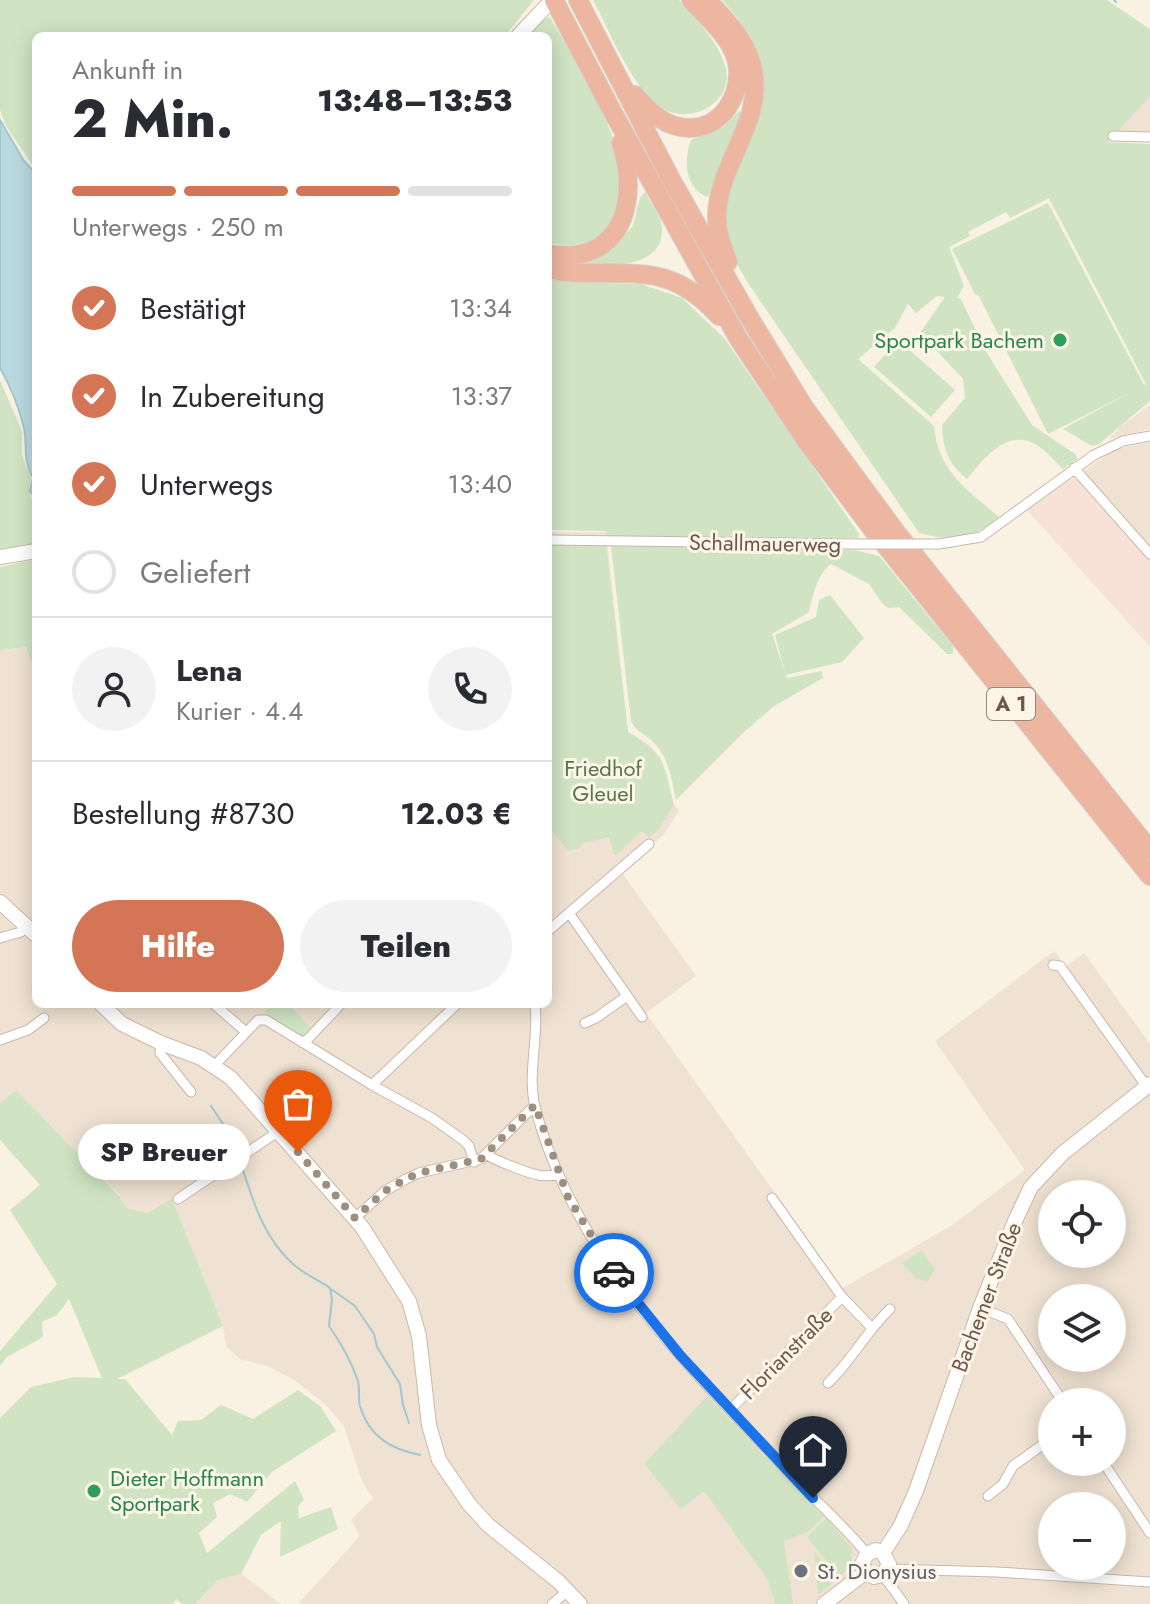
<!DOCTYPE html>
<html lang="de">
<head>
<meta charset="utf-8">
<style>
  :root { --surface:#fff; --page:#f2f2f3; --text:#2b2b33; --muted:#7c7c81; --line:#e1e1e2; --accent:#d47556 }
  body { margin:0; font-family:Jost,sans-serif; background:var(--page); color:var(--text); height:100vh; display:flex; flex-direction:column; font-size:30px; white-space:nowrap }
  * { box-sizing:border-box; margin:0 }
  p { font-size:26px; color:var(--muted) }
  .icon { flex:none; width:44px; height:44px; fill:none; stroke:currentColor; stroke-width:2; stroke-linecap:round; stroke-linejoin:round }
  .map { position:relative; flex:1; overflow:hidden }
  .panel { position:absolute; left:32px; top:32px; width:520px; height:976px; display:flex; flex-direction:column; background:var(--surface); border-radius:12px; box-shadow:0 4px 20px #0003 }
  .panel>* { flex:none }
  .tools { position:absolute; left:1038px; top:1180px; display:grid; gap:16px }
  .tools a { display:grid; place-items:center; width:88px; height:88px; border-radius:50%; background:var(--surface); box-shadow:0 4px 20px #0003; font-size:40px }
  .pin { position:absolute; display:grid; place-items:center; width:68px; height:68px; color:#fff; margin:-82px -34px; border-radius:50% 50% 50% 0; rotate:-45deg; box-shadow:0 0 8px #0007 }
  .pin .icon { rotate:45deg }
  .courier { position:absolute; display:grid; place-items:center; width:80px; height:80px; margin:-40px; border:6px solid #1a73e8; border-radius:50%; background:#fff; color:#222; box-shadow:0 2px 10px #0007 }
  .bubble { position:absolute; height:56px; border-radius:28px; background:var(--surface); box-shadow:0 4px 20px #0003; font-size:26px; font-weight:800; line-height:56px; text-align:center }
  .summary em { font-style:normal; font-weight:800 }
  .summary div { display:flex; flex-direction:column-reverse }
  .summary { display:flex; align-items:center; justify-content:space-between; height:136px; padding:0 40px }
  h1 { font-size:52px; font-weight:800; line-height:60px }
  .bar { display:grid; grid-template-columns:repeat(4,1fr); gap:12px 8px; align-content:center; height:96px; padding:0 40px }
  .bar i { height:10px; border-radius:6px; background:var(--line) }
  .bar .current { background:var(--accent) }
  .bar p { grid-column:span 4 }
  .line { display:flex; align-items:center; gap:20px; padding:0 40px; border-top:2px solid var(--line) }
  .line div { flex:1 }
  .round { display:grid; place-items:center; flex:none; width:84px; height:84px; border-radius:42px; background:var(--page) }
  ol { padding:0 40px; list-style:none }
  li { display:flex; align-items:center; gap:24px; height:88px }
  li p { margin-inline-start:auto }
  li .icon { padding:8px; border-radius:50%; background:var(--accent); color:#fff; stroke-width:4 }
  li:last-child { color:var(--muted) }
  li i { width:44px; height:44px; border:4px solid var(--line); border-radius:50% }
  .cta { display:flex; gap:16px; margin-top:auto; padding:16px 40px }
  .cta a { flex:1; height:92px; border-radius:48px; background:var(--accent); color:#fff; font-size:32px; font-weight:800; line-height:92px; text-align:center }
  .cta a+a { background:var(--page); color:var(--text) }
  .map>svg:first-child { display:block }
</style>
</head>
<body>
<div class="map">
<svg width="1150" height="1604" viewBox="0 0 1150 1604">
  <rect width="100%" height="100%" fill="#f9f1e2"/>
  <path fill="#efe2d2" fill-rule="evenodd" d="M1150 96V135L1115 134 1125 120Z
    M1150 405V429L1109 439 1121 426Z
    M1150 442V549L1082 472 1116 449Z
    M548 532H606L628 732 648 744 661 758 674 805 679 811 664 834 622 873 696 976 646 1013 843 1288 951 1226 1025 1170 935 1041 1054 951 1066 966 1084 953 1150 1044V1604H298L360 1536 351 1520 373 1498 362 1481 344 1426 325 1404 293 1379 267 1366 240 1359 226 1346 223 1326 172 1200 147 1213 127 1208 119 1195 16 1091 0 1104V650L26 647 36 676V1004H548ZM1052 1194H1112V1254H1052ZM1052 1298H1112V1358H1052ZM1052 1402H1112V1462H1052ZM1052 1506H1112V1566H1052Z
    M241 1574 281 1604H195L218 1580Z"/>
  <path fill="#f8e2d7" d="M1074 477 1150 559V647L1027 510Z"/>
  <path fill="#d0e4c3" d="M0 0H534L505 36H36V170L6 126 0 110Z
    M593 0H679C696 19 717 40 725 65 737 105 685 128 657 105 629 81 610 32 593 0Z
    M722 0H1107L1150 29V96L1108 142 1150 144V401L1099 444 1092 446 1063 429 1129 393 1048 434 979 296 975 294 952 249 1048 203 1144 385 1146 384 1049 198 1010 218 1006 212 968 232 970 236 949 247 964 286 957 298 961 299 985 350 1032 425 1075 454 1078 459 1063 469C1053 460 1042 445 1028 441 1002 433 981 462 967 479 948 463 943 450 942 425L965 398 963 379 920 333 945 297 937 296 916 313 908 304 895 328 858 359 934 426C938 471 967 490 999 517 971 540 954 542 919 533L748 283C739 268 728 250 725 232 723 211 730 190 737 171 763 96 782 66 722 0Z
    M550 17C578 68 657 179 605 231 591 245 567 249 548 242V36H528L541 21Z
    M739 111 742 113 708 197C685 189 683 160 691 140L723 127Z
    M645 192C650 202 661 216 662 227 665 268 611 266 585 266 595 249 618 244 631 228 639 217 634 202 645 192Z
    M548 276 567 282 641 284 682 298 725 339 859 534 858 538 607 540 606 531 548 530Z
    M898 340 955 390 931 417 874 367Z
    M0 380 22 431V455L31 478 29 490 33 503 32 516H36V543L0 550Z
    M548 543 606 544 628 732C666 754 664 765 674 805L659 829 649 838 642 831 616 855H614L609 837 583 843 578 849 569 851 548 827Z
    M611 546 814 548 854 550 879 556 953 646V654H947L899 607 888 608 882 603 869 584 831 564C816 576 813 595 809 612L772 634 785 672 775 635 816 617 819 600 830 595 864 638 842 662 786 675 787 678 822 671 823 678 774 706 744 732 676 800C671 777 669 756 650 739 642 733 636 731 631 721Z
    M36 559V676L26 647 0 650V567Z
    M265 1004H289L311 1029 306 1035 300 1036 265 1014 267 1006Z
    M16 1090 119 1196 127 1208 147 1213 172 1199 223 1326 117 1379H125L172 1435 178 1421 201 1420 221 1405 253 1419 298 1390 321 1407 336 1431 272 1472 247 1502 230 1494 213 1503 217 1517 199 1533 207 1553 295 1481 304 1500 298 1506 299 1518 331 1507 338 1529 280 1557 281 1521 261 1535 241 1574 218 1580 195 1604H182L176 1599 173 1604H0V1418L31 1387 74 1377 102 1378 69 1299 57 1315 42 1322 43 1337 7 1357 0 1366V1351L57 1284 10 1210 40 1185 0 1140V1104Z
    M922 1250 935 1270 927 1282 915 1278 902 1263Z
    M707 1396 824 1517 808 1532 784 1541 793 1604H775L768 1580 704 1491 681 1509 644 1464Z
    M826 1518 852 1548V1565L839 1577 807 1537Z
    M814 1551 837 1579 818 1595Z"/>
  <path fill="#bad9df" stroke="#a1c8d0" stroke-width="2" d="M0 120 24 161 36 174V499L30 491 33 478C22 457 28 449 24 428 19 407 11 387 0 368Z"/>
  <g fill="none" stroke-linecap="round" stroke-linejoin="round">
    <path stroke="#a1c8d0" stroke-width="2" d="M1114 0 1116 2
      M211 1106 227 1130 236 1152
      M241 1164C253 1201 263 1237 293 1264 304 1274 318 1280 330 1288L332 1299 329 1326C341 1343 351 1361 358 1381 360 1389 358 1398 360 1406 369 1437 391 1449 420 1455
      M331 1289 355 1306 374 1334 377 1347 400 1384 403 1405 409 1423"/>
    <defs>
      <path id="street" d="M1113 136 1150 137
        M1074 468 1150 554
        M548 540 854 544
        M939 544 981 537 1094 455 1123 441 1150 436
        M569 913 642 1017
        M548 931 649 844
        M0 938 21 932 26 927
        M1053 965 1060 966 1147 1087
        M214 1004 246 1032
        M535 1004C539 1037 527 1074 535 1107 575 1261 694 1371 800 1484 822 1507 847 1529 867 1554
        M585 1023 596 1018 627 996
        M0 1040 28 1030 44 1018
        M302 1042 372 1085 432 1118 463 1140 469 1146 474 1162
        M161 1043 160 1053 191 1092
        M215 1065 258 1020H266L302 1042 308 1039 341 1004
        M372 1085 457 1004
        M486 1154C494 1160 527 1173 538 1175 544 1177 552 1175 559 1175
        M772 1198 842 1297 871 1327
        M178 1199 279 1131
        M355 1218 385 1191 406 1179 419 1173 481 1159 535 1105
        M980 1308 1008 1319 1063 1402
        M828 1383C853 1359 865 1333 890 1309
        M730 1410 842 1297
        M1103 1462 1150 1533
        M988 1496 1003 1484 1013 1466 1052 1438
        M888 1569 997 1572 1150 1582
        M883 1575 904 1604
        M552 1604 569 1590"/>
      <path id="secondary" d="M518 36 552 0
        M0 557 36 551
        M0 902 36 935
        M101 1004 122 1024 161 1043 201 1058 231 1078 362 1227 409 1301 419 1336 429 1425 439 1460 469 1504 488 1525 559 1582 580 1604
        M883 1553 901 1525 916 1491 980 1308 1015 1221 1031 1187 1063 1153 1150 1084
        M866 1572 874 1577 883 1575 889 1564 883 1553
        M866 1572 862 1564 867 1554 876 1550 883 1553
        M824 1604 866 1572"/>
      <path id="highway" d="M554 0 611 109 738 338 807 442 873 530 1150 876
        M578 0 672 181 749 317 804 407 896 532 1150 850
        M707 0C725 19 746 40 752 66 767 120 715 166 717 220 717 235 723 248 728 262
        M635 95C649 112 667 129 692 128 728 126 747 83 734 53 725 32 706 16 691 0
        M548 254C622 266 640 201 621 143
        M548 268C561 273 578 273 592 273 650 273 678 271 719 316"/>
    </defs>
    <use href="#street" stroke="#c8b8ab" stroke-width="11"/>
    <use href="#secondary" stroke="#cbb9a9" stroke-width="16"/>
    <use href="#highway" stroke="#d6d1cd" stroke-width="20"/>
    <use href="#street" stroke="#fff" stroke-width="9"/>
    <use href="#secondary" stroke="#fff" stroke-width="14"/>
    <use href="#highway" stroke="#ecb6a0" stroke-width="18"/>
    <defs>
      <path id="street-bridge" d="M854 544H939"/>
    </defs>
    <use href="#street-bridge" stroke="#c8b8ab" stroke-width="11" stroke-linecap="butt"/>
    <use href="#street-bridge" stroke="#fff" stroke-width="9"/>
  </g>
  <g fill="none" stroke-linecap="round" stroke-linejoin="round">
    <path stroke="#9e8e80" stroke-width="8" stroke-dasharray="0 14.4" d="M298 1152 355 1218 385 1191 406 1179 419 1173 481 1159 535 1105 568 1197 614 1273"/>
    <path stroke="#1a73e8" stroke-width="10" d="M614 1273 680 1355 813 1498"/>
  </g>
  <g fill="#2e9e5b" stroke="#fcf5e8" stroke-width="3">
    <circle cx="1060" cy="340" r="8"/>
    <circle cx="94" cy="1491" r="8"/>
  </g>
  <circle fill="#6b7280" stroke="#fcf5e8" stroke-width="3" cx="801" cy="1571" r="8"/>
  <g text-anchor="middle" stroke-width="6" stroke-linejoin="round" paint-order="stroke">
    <rect fill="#fcf5e8" stroke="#98887b" stroke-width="2" x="987" y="688" width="48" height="32" rx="6"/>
    <g font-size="20" font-weight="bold" fill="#6d594c">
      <text x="1011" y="711">A 1</text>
    </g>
    <g font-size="22" fill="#27864d" stroke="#fcf5e8" text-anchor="end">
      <text x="1044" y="348">Sportpark Bachem</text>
      <text x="110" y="1486" text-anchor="start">Dieter Hoffmann<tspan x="110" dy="25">Sportpark</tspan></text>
    </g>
    <g font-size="22" fill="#6d594c" stroke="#fcf5e8">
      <text transform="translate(765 543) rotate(1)" y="8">Schallmauerweg</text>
      <text transform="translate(986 1297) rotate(-69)" y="8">Bachemer Straße</text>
      <text transform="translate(786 1353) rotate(-45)" y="8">Florianstraße</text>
    </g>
    <g font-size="22" fill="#557749" stroke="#fcf5e8">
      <text x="603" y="776">Friedhof<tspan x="603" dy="25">Gleuel</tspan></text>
    </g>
    <g font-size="22" fill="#5b616d" stroke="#fcf5e8" text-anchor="start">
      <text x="817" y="1579">St. Dionysius</text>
    </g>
  </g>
</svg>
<div class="tools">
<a><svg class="icon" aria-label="locate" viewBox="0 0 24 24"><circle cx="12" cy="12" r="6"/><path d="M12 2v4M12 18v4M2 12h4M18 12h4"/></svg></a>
<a><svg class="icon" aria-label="layers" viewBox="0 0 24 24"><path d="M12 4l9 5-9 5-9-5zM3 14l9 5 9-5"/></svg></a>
<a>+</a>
<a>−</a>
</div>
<div class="pin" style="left:298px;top:1152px;background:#ea580c"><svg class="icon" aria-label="bag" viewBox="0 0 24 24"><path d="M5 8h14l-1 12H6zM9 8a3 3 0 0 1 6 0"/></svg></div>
<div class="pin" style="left:813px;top:1498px;background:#1f2937"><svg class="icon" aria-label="home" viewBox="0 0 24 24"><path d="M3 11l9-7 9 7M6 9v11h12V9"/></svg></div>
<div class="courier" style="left:614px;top:1273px"><svg class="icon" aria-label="car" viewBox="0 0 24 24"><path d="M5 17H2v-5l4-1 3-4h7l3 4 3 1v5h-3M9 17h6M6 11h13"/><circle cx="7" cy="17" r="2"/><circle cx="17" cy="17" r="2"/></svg></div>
<div class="bubble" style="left:78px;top:1124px;width:172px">SP Breuer</div>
<section class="panel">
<div class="summary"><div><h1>2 Min.</h1><p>Ankunft in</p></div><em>13:48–13:53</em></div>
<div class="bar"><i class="current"></i><i class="current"></i><i class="current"></i><i></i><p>Unterwegs · 250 m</p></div>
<ol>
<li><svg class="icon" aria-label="check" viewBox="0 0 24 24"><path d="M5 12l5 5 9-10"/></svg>Bestätigt<p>13:34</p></li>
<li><svg class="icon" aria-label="check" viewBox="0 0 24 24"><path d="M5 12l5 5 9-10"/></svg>In Zubereitung<p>13:37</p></li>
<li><svg class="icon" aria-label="check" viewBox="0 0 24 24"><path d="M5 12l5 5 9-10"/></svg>Unterwegs<p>13:40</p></li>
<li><i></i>Geliefert</li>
</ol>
<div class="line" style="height:144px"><a class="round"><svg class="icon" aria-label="person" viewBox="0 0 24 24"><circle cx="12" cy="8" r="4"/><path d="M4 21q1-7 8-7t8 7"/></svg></a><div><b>Lena</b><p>Kurier · 4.4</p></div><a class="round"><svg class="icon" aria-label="phone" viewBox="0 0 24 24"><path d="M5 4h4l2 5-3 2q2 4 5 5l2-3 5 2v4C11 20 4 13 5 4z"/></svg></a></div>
<div class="line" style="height:104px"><div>Bestellung #8730</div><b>12.03 €</b></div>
<div class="cta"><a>Hilfe</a><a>Teilen</a></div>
</section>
</div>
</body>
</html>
